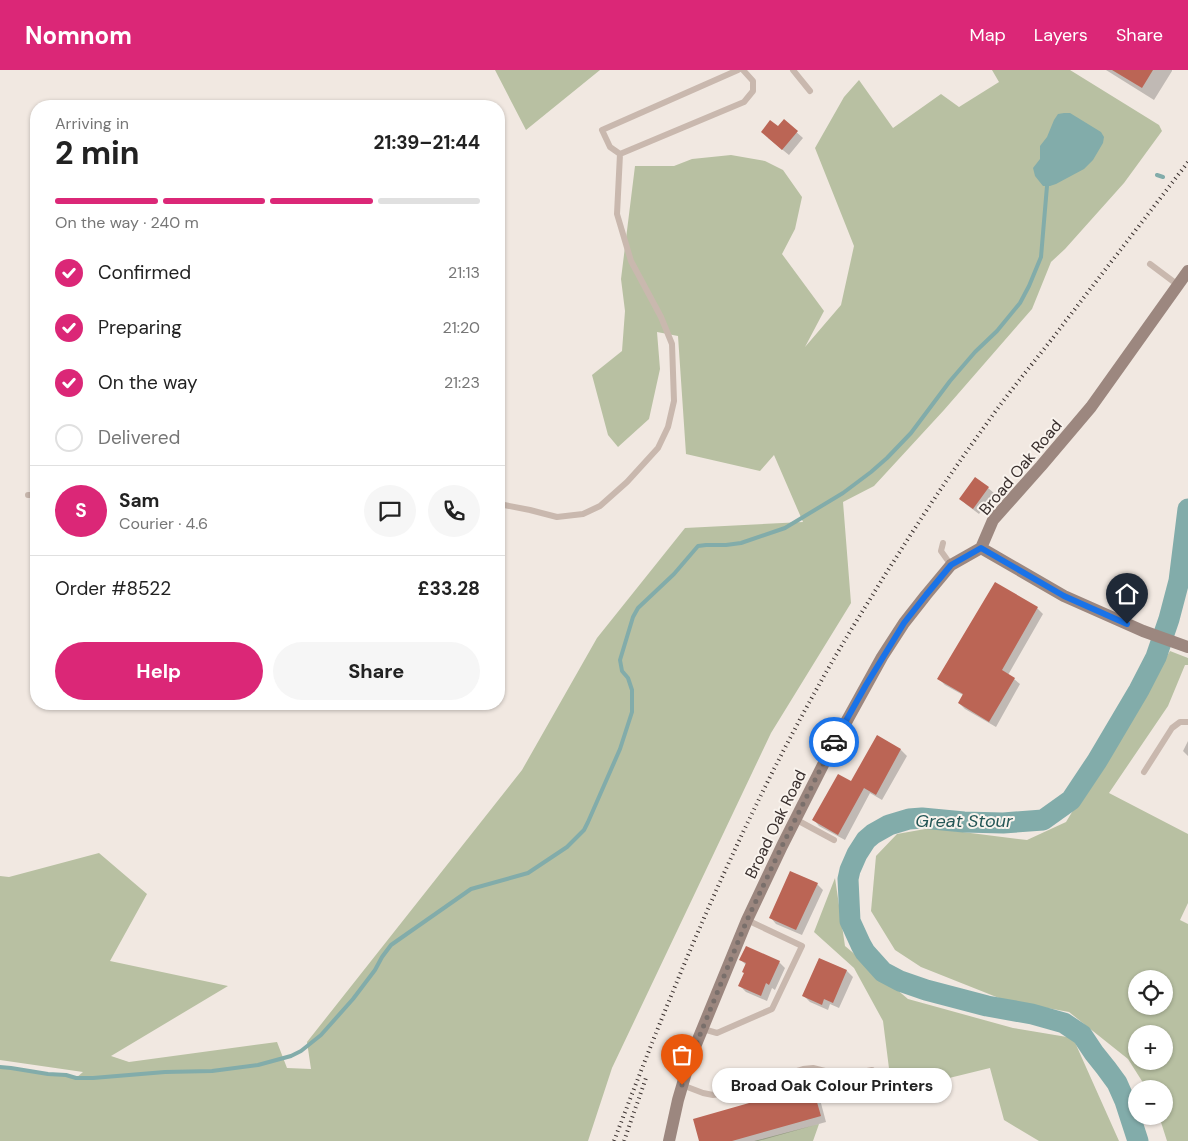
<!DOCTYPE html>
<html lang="en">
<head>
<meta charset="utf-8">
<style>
  :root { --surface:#fff; --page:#f6f6f6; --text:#222; --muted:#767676; --line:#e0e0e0; --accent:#db2777 }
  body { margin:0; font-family:"DM Sans",sans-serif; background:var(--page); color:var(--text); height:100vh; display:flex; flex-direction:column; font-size:19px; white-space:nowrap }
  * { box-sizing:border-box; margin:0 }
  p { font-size:16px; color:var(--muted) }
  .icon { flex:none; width:28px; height:28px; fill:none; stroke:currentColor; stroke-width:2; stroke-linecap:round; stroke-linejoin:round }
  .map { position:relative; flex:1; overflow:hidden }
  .panel { position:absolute; left:30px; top:30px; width:475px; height:610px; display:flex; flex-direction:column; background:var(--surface); border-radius:20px; box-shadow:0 1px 4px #0004 }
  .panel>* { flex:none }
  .fabs { position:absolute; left:1128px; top:900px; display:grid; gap:10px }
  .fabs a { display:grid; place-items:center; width:45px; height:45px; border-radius:50%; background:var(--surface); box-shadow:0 1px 4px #0004; font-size:25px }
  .pin { position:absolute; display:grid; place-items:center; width:42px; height:42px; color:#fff; margin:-51px -21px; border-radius:50% 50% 50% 0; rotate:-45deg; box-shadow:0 0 5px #0007 }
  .pin .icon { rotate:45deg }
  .courier { position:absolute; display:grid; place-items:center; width:50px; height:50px; margin:-25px; border:4px solid #1a73e8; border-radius:50%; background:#fff; color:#222; box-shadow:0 1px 6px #0007 }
  .bubble { position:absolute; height:35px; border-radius:18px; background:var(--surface); box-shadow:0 1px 4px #0004; font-size:16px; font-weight:700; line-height:35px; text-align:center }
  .overview em { font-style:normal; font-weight:700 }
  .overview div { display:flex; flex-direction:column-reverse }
  .overview { display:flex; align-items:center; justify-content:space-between; height:85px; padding:0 25px }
  h1 { font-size:32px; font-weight:700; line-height:38px }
  .bar { display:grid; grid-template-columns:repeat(4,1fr); gap:8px 5px; align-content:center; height:60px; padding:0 25px }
  .bar i { height:6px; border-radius:4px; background:var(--line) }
  .bar .active { background:var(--accent) }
  .bar p { grid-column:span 4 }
  .line { display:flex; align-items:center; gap:12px; padding:0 25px; border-top:1px solid var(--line) }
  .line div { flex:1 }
  .round { display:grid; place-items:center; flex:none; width:52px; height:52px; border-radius:26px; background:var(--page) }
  ol { padding:0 25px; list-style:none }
  li { display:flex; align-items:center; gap:15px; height:55px }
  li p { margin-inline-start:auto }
  li .icon { padding:5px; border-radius:50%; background:var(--accent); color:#fff; stroke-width:4 }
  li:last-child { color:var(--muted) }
  li i { width:28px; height:28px; border:2px solid var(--line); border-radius:50% }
  .button { display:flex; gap:10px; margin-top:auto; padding:10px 25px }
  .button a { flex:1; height:58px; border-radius:30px; background:var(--accent); color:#fff; font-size:20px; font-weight:700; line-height:58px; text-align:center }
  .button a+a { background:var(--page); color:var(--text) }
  header { display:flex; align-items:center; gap:30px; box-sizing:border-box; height:70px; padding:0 25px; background:var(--accent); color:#fff }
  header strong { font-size:24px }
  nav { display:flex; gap:28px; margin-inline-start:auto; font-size:18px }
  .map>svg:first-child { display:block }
</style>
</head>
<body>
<header>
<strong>Nomnom</strong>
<nav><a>Map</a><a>Layers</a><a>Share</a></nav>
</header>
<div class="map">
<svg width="1188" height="1071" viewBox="0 0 1188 1071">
  <rect width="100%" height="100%" fill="#f1e8e1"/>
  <path fill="#b8c0a2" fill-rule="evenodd" d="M495 0H600L526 60Z
    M992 0H1070L1159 55 1162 61 1124 113 1065 179 1051 192 1032 239 944 340 874 416 843 432 851 533 771 663 612 998 588 1071H0V997C16 998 32 1003 48 1004 57 1006 66 1005 76 1008L83 1002 0 990V806L9 807 99 783 147 824 110 891 228 916 111 986 129 992 277 972 287 998 311 999 307 972 522 700 597 568 685 458 803 452 774 385 760 401 686 384 678 266 657 262 660 299 649 349 618 377 608 365 592 305 622 281 625 241 621 209 635 96H674L692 89 731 85 765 91 783 100 802 127 795 159 782 184 824 241 805 277 841 235 854 176 815 78 844 27 859 10 893 58 941 24 959 37 999 12Z
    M1170 581 1188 588V595H1185L1168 636 1109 723 1188 764V833L1180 850 1188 854V1071H1167L1159 1046H1164V1019H1147L1128 989 1069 942 1004 930 921 897 895 880 871 841 876 786 897 764 931 758 1027 770 1066 752ZM1136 909H1164V936H1136ZM1136 964H1164V991H1136Z
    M835 808 845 876 908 929 1013 958 1073 968 1119 1071H1039L1004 1050 990 998 892 1022 883 951 854 898 814 862Z
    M819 1054 813 1071H754Z"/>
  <path fill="#82acaa" d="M1064 43H1070L1101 62 1104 67 1103 73 1093 90 1084 99 1056 114 1050 116H1043L1035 106 1033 98 1040 89V76L1047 67 1054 50 1058 44Z"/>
  <path fill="#0003" d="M1106 0H1172V1L1154 30Z
    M784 51 803 68 789 85 768 68Z
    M988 418 994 423 979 444 967 435 961 429Z
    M995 514 1037 538 1043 544 1008 605 1014 609 1020 614 996 657 965 639 959 633 963 625 945 615 939 609Z
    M877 667 901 680 907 686 882 730 870 723 845 770 819 756 814 750 851 713Z
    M1188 671V686L1183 681Z
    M817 814 823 820 802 865 776 854 771 848Z
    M819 889 847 901 853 907 839 938 830 934 828 940 810 932 804 926Z
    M741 890 779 892 785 898 775 920 772 918 767 931 746 922 740 916 745 904 746 895Z
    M812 1017 818 1022 826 1052 758 1071H701Z"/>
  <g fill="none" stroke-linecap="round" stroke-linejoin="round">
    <path stroke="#82acaa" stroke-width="4" d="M1157 105 1163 107
      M0 997 11 998 48 1004 66 1005 76 1008H93L165 1002 212 1001 258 995 291 986 301 981 321 965 353 929 375 900 382 887 391 875 471 819 528 803 567 777 584 760 588 752 620 679 632 642V620L628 608 622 601 620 590 633 547 638 538 674 504 698 476 706 475H726L741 473 785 458 843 423 871 402 887 388 911 363 950 311 975 282 997 261 1020 233 1029 216 1041 187 1047 116"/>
    <path stroke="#82acaa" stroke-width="21" d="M1138 1071 1125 1031 1117 1013 1106 998 1094 983 1082 965 1064 953 1032 944 987 936 926 920 900 911 883 902 865 882 861 875 850 851 848 809 850 800 857 784 866 770 873 764 889 755 909 749 922 748 964 752 1003 753 1043 750 1071 730 1097 691 1139 620 1156 587 1169 549 1179 511 1188 439"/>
  </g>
  <path fill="#bb6555" d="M1112 0H1153L1142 18Z
    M784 49 798 61 782 80 761 62 770 50 778 56Z
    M975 407 989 417 973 439 959 429Z
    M995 512 1038 537 1002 600 1015 608 989 652 958 633 963 624 937 609Z
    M877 665 901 679 876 725 864 718 838 765 812 750 838 704 851 711Z
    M790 801 818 813 796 860 769 848Z
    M746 876 780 891 769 915 766 913 761 926 738 916 744 903 742 902 746 893 739 890Z
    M819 888 847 900 833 933 824 929 822 935 802 926Z
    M812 1015 821 1046 732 1071H699L693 1049Z"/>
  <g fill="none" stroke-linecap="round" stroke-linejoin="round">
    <path stroke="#c9b8ae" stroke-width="6" d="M738 0 602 60 610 77 620 84 744 32 753 21V11L743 0
      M793 0 810 21
      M1150 194 1178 215
      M28 425H36
      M499 434 530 440 557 447 583 444 600 436 627 412 658 378 668 357 674 331 672 274 661 247 631 191 617 144 620 84
      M943 473 941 481 951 495
      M1144 702 1172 658 1180 652H1188
      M795 749 834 770
      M703 959 717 963 772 939 802 876 747 850
      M682 1015 703 1023 713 1025 730 1022 803 999 813 998 825 1001 835 1006H843L872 1000"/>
    <path stroke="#9c877f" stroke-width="12" d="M981 478 1064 526 1143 561 1188 577
      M669 1071 678 1030 690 989 747 850 782 776 829 683 882 587 904 553 926 525 951 495 981 478 993 450 1041 396 1091 337 1188 201"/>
    <path stroke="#382e2c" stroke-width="4" stroke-dasharray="1 4" stroke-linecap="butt" d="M614 1071C683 889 759 708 862 542 901 479 941 416 985 356 1006 326 1029 298 1052 269 1097 210 1143 151 1188 92
      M624 1071 647 1005"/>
  </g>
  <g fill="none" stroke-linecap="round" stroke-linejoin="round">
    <path stroke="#796f6b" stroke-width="5" stroke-dasharray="0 9" d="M682 1015 690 989 747 850 782 776 834 672"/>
    <path stroke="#1a73e8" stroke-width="6" d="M834 672 866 615 904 553 926 525 951 495 981 478 1064 526 1127 554"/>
  </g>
  <g text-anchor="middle" stroke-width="4" stroke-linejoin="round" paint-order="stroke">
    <g font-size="16" fill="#382e2c" stroke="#f9f3ed">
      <text transform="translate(1020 397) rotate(-50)" y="6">Broad Oak Road</text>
      <text transform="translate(775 754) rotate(-64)" y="6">Broad Oak Road</text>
    </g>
    <g font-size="18" font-style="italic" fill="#245655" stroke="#f9f3ed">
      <text x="964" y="757">Great Stour</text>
    </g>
  </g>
</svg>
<div class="fabs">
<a><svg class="icon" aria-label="locate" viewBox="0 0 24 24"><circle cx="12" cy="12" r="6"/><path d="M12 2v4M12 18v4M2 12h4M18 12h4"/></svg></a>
<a>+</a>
<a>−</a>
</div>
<div class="pin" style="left:682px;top:1015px;background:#ea580c"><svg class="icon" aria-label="bag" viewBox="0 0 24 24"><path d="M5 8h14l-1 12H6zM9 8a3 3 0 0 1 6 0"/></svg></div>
<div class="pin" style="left:1127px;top:554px;background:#1f2937"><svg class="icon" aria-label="home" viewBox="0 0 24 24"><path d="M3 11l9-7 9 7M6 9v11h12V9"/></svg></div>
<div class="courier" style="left:834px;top:672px"><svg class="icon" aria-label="car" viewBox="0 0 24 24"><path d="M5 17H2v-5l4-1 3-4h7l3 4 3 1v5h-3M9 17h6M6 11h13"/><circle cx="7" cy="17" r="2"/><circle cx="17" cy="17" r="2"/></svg></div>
<div class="bubble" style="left:712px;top:998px;width:240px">Broad Oak Colour Printers</div>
<section class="panel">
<div class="overview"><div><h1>2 min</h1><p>Arriving in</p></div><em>21:39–21:44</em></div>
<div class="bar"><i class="active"></i><i class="active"></i><i class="active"></i><i></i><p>On the way · 240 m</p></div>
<ol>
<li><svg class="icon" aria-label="check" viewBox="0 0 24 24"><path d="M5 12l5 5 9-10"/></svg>Confirmed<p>21:13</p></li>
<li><svg class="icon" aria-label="check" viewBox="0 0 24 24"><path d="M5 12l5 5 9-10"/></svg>Preparing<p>21:20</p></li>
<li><svg class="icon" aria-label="check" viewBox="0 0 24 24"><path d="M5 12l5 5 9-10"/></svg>On the way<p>21:23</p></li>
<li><i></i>Delivered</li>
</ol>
<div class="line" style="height:90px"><b class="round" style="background:var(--accent);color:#fff">S</b><div><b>Sam</b><p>Courier · 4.6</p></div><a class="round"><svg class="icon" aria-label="chat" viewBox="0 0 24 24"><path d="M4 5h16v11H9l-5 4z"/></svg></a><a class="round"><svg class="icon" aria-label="phone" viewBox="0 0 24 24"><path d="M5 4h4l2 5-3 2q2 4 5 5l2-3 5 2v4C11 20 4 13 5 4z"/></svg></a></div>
<div class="line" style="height:65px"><div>Order #8522</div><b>£33.28</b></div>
<div class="button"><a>Help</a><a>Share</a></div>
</section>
</div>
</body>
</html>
